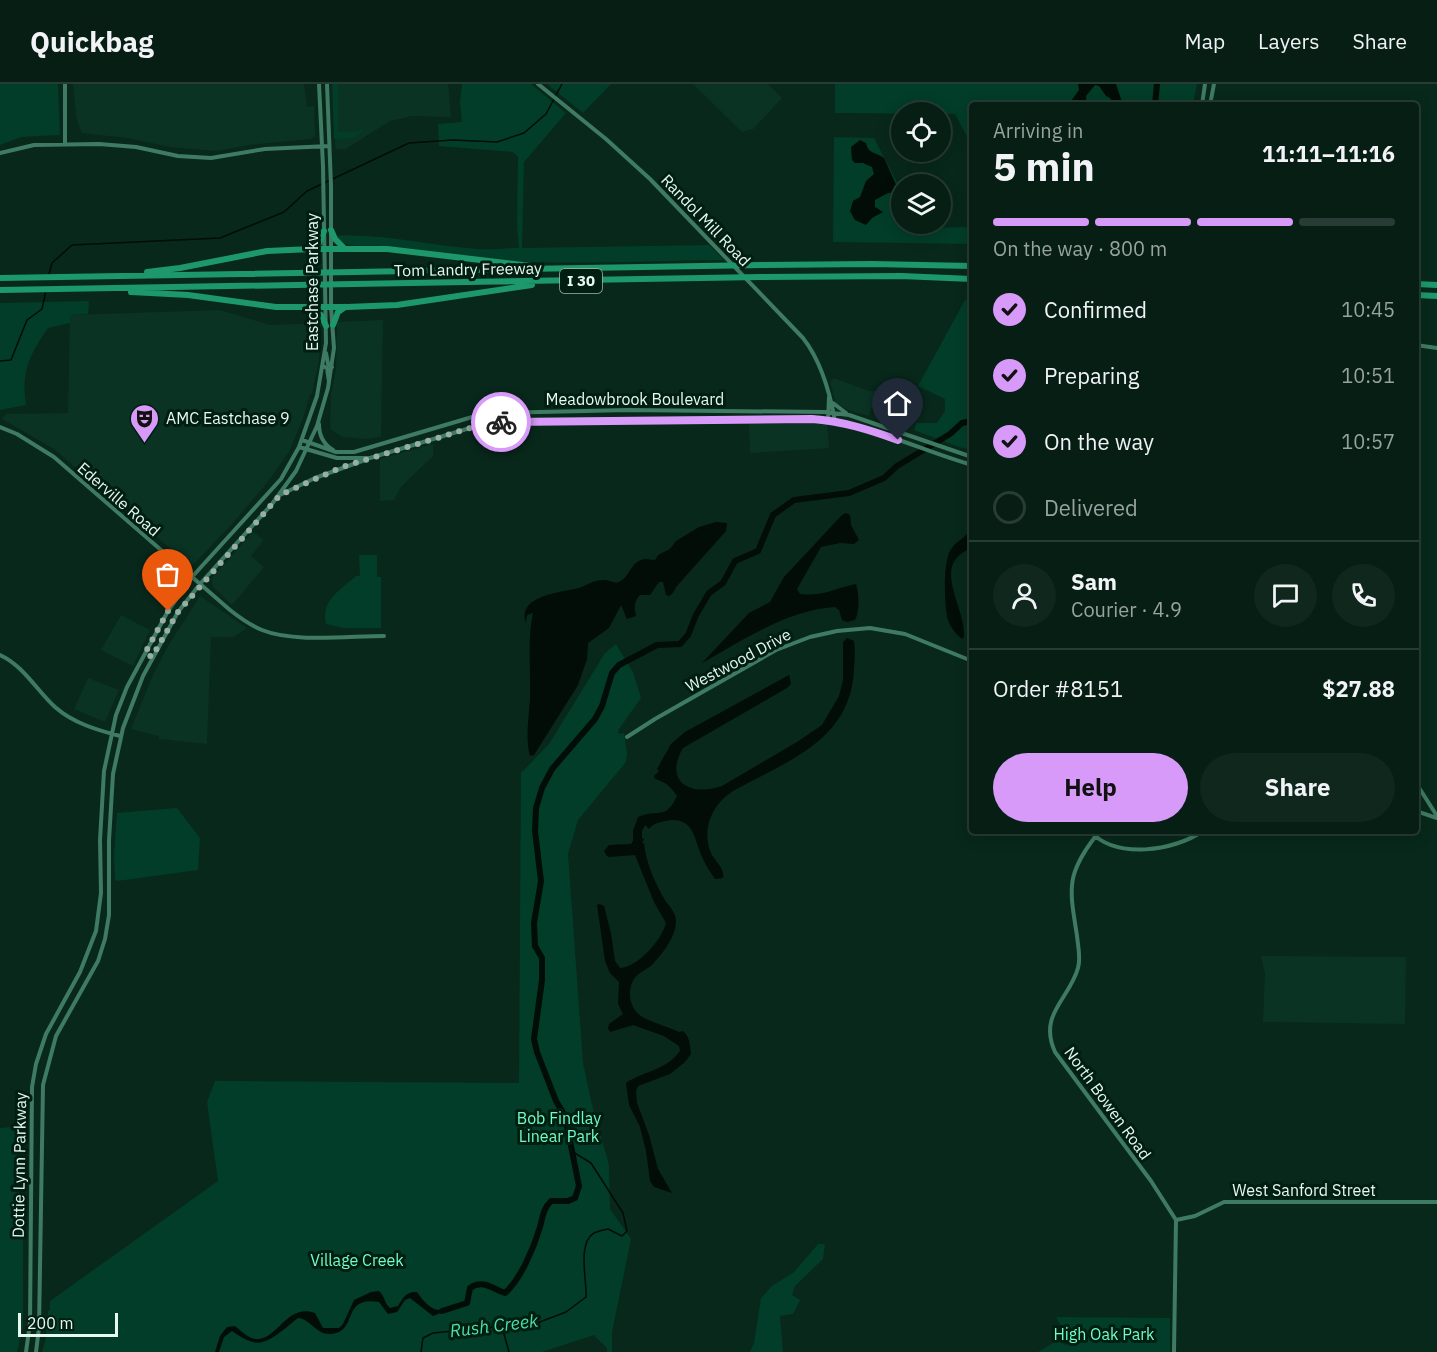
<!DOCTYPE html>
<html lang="en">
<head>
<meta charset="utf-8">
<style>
  :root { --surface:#061e14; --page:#0f271d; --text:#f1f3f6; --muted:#98a2a0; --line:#273c34; --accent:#d89af8 }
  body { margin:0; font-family:"IBM Plex Sans",sans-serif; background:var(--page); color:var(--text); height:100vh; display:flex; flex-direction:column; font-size:22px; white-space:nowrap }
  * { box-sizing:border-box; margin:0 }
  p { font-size:20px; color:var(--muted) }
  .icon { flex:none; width:33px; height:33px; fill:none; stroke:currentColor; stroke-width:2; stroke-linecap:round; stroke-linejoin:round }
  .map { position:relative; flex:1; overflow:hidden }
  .drawer { position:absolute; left:969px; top:18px; width:450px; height:732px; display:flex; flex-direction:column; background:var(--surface); border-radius:6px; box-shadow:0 3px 15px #0003,0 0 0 2px var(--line) }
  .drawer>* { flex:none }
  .tools { position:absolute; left:891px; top:18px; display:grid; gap:12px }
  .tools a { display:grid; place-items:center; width:60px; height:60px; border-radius:50%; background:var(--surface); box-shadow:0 3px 15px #0003,0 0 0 2px var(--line); font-size:30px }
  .scale { position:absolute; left:18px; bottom:15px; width:100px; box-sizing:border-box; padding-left:6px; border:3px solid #e6f8ef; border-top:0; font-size:16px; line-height:21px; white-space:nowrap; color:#e6f8ef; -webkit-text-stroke:4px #001e12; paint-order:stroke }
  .pin { position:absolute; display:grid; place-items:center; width:51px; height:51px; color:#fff; margin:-62px -26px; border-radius:50% 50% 50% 0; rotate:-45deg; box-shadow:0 0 6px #0007 }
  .pin .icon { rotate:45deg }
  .courier { position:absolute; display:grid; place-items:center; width:60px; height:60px; margin:-30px; border:4px solid #d89af8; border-radius:50%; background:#fff; color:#222; box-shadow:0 2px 8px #0007 }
  .overview em { font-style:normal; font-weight:800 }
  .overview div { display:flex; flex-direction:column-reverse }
  .overview { display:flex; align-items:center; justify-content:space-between; height:102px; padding:0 24px }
  h1 { font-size:39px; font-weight:800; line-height:45px }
  .bar { display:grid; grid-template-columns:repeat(4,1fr); gap:9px 6px; align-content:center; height:72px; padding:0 24px }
  .bar i { height:8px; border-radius:4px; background:var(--line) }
  .bar .active { background:var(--accent) }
  .bar p { grid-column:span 4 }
  .line { display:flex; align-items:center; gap:15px; padding:0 24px; border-top:2px solid var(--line) }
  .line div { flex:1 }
  .round { display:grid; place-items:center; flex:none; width:63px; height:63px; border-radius:32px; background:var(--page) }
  ol { padding:0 24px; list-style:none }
  li { display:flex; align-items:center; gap:18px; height:66px }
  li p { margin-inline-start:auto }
  li .icon { padding:6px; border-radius:50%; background:var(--accent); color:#111; stroke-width:4 }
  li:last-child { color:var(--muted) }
  li i { width:33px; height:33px; border:3px solid var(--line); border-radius:50% }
  .button { display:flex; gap:12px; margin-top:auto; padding:12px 24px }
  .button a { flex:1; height:69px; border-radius:36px; background:var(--accent); color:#111; font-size:24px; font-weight:800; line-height:69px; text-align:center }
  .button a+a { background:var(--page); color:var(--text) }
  header { display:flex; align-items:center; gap:36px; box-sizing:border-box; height:84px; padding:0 30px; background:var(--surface); border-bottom:2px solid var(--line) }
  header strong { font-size:28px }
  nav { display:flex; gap:33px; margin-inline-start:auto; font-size:21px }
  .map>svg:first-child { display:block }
</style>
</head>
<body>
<header>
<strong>Quickbag</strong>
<nav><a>Map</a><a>Layers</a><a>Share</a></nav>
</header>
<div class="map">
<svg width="1437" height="1268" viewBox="0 0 1437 1268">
  <rect width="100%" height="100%" fill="#08281b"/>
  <path fill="#0a3324" d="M73 0H304L307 23 314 22 315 52 311 55 249 61 217 67 170 63 127 54 82 49 77 37Z
    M337 0H448L451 33 412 32 390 37 346 65H335Z
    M693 0H768L782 14 753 45 742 48Z
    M220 226 270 241 321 239 319 276 312 310H310L304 332 289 368 266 400 233 439 193 481 181 474 54 365 2 335 6 330 68 329 70 231Z
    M383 236 381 353 365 355 342 353 330 345 331 311 336 286 337 238Z
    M834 294 869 307H877L869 332 846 325 836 319 830 298Z
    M749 340H827L829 364 750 369Z
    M433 360V372L401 403 394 416 380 417V375Z
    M253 448 264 456 251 472 264 483 232 521 213 503 212 494Z
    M200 512 247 544 234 553H211L207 660 159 655V652L131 645 153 591 168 562Z
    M121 531 150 546 133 582 101 566Z
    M88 594 119 606 105 638 74 625Z
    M1261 872 1406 873 1405 940 1263 938 1265 890Z"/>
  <path fill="#023d29" d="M0 0H58L60 51 21 53 0 61Z
    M332 0H338V48H359L360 45 364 46 354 54 334 55Z
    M462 0H531L566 29 524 78 522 164 709 161 724 176C639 177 552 182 468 174 439 171 410 166 381 162 367 160 344 166 335 152 383 149 430 162 478 165 491 166 505 164 519 164L517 142 518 73 513 68 439 62 438 40 462 38 460 18Z
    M547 0H611L583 29Z
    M835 0H1197L1193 21H972V62L955 30 835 29Z
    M834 53 874 54 901 106 902 140H920L922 144 972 143V160L833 158Z
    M965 216 972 217V366L959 363 914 346 916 339H937L945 327V315L918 302Z
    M89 217 88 230 70 231V239L48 244C29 272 21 287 26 321L0 326V219Z
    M359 471H377V493H381V544H343L326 540C321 516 339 507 356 492H360Z
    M616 560 633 588 641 614 619 645 618 650 624 649 627 669 626 678 578 736 568 770 583 979 592 1021 609 1081 610 1125 631 1155 612 1248V1268H607V1264L594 1251 542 1268H42L46 1254 48 1227 50 1226V1217L218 1097 207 1018 215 997 519 999 521 689 549 660 605 569Z
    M177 724 200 754 198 786 117 797 115 795 114 772 117 729Z
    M23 1042V1243L17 1268H0V1044Z
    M818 1160H825L823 1175 795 1202 792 1211 800 1216 793 1230 780 1232 783 1268H750L754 1259 761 1214 772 1202 794 1188Z
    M1056 1233 1170 1234V1268H1038L1058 1256 1065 1261 1070 1259 1072 1254 1068 1246 1063 1245Z"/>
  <path fill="#020d07" d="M1078 0H1116L1123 21H1111L1112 17 1110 14 1106 12 1099 2 1095 1 1086 12 1087 21H1073L1071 17 1079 6Z
    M860 56 866 59C868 70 876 68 884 74L898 105 897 108 888 109 875 116V123L883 128 872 134 866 141 855 136 850 127 853 117 860 113 866 97 874 90 872 83 863 79H855L852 76 851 63Z
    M846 429 850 431 851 441 859 456 854 460 840 459 821 463 797 505 800 510C821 513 837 504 856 500 859 509 860 527 855 536L847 538 842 536 839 526 835 523C787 526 743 556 702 579L749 529 770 518 784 493 842 431Z
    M716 438 727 439 726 447 676 503 673 509 669 512 666 511 663 498H659L650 511H640C634 517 634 523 636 532L627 535 621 521 609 544 588 559 587 575 578 601 534 671 530 672C525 654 529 633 530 615 531 586 527 557 533 529L527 531 526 539C516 512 561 508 579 504 587 501 596 495 605 496 610 496 614 500 619 498 629 494 630 480 641 476 646 474 650 476 655 476L658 471 670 465 676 457 699 443Z
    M972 443V464C929 480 966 522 964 553L962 555C955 549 951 544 948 536 944 523 943 478 950 467 955 457 967 454 972 443Z
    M847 554 854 557C855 566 855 576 854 585 851 657 787 677 733 707 712 720 701 746 711 769 715 778 725 784 723 794L715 795C711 789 706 782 703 775 694 757 695 731 665 737 658 739 654 739 649 745L645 741 642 747V754L644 755 642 759H644C646 778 653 794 662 811 667 821 676 827 676 837 676 853 662 870 652 881 646 886 639 888 634 895 627 906 629 924 641 932 652 939 667 942 679 948L683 947C690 953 690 962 691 970L685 978 670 990 638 1002 636 1007 637 1019 649 1051 658 1085 672 1109 654 1103 650 1097 646 1067 640 1043 629 1021 626 999C644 987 667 986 680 967L679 962 664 952 633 941 610 948 608 944 609 940 623 930 618 920 619 898 610 889 605 877 597 821 599 820 604 822 611 849 615 877 620 884C638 883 661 857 666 839L654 818 635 771 609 773 606 771 604 767 609 761 631 760 633 757V747L638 733C660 724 665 737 677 712 671 703 666 698 655 695L654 692 659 687 657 685 671 660 685 648 789 591 791 600 787 604 683 664C663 698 691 713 722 702L797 658 822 641 839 612 843 596V558Z
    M379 1207C385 1212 384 1219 390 1224L398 1222C403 1214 406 1207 417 1208 426 1220 431 1228 448 1226L433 1232 410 1214 405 1216 397 1228 388 1230 379 1218C340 1212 359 1248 331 1250 316 1251 311 1235 298 1234 287 1242 267 1263 253 1258 245 1256 238 1251 232 1247L224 1253 219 1268H215L220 1252 227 1243 235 1242C241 1247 248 1254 255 1255 277 1258 286 1219 315 1229L323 1244H339L343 1240 354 1216 371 1208Z"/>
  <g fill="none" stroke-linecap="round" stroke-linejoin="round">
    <path stroke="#020d07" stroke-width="1.5" d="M556 11 562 0
      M49 190 52 179 72 161 220 154 284 128 307 107 409 59 453 56 497 58 524 49 546 30 554 15
      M0 277 11 276 27 236 42 225 46 206
      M502 1243 509 1268
      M421 1268 423 1254 433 1249 537 1239 566 1228 586 1213C587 1196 577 1159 594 1149 598 1147 604 1146 608 1145L622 1152 627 1147 623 1129 591 1079 573 1068"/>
    <path stroke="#020d07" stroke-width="6" d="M1155 21 1157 0
      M442 1227 467 1219 470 1204C483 1195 493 1205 505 1209 521 1195 534 1163 540 1143 543 1132 543 1125 551 1117H568L575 1114 579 1102 565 1032 556 1017 537 968 534 955 542 896V874L535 862 534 839 541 797 535 747 536 724 542 704 552 685 595 635 602 622 612 589 619 581 657 561 680 560 688 551 696 531 709 509 723 499 735 477 758 467 773 431 794 416 849 409 884 394 897 382 950 350 962 339 972 337"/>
    <path stroke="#3f7b63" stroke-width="4" d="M538 0 606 55 650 95 803 254C821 277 830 309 835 337
      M1202 21 1205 0
      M1210 21 1214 0
      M65 59V0
      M0 69 34 61 99 60 136 63 178 72 211 74 265 65 329 62
      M1416 261 1437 264
      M326 269 328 280 332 283
      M323 282 327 284 329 298
      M833 319 846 329
      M828 336 829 313
      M319 340C319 352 323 360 333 366
      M0 343 17 350 54 373 230 526C240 534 250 541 262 546 294 559 349 552 384 552
      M302 356 336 368H354L479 331 494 329 628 326 825 328 849 331 972 373
      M299 363 337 374H370L480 341 509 338 812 335C868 339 919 366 972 381
      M280 411 315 394 365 376
      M0 571C24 582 37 607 55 623 73 639 97 646 120 652
      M627 653 655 635 776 566 810 553 837 547 870 544 905 550 972 577
      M1416 699 1437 732
      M1416 727 1437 734
      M1090 747C1116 776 1174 767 1203 747
      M1095 753C1065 792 1070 806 1077 852 1078 862 1081 874 1078 884 1069 916 1038 930 1055 968L1151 1097 1176 1136 1174 1268
      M1176 1136 1195 1132 1224 1118H1437
      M26 1268 30 1239 32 1003 36 980 46 950 80 888 96 847 101 809 100 756 104 687 116 631 127 603 168 527 192 493 281 395 299 363 317 312 326 259 323 82 319 0
      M36 1268 39 1244 43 1001 56 952 98 877 105 855 109 831V756L113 690 123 644 143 592 178 528 200 500 272 420 296 387 317 342 328 304 334 264 331 223V102L327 0"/>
    <path stroke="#1d986d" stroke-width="6" d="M331 146 335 155 345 165
      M314 164 319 159 324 147
      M147 188 180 184 267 167 312 165H387L532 182
      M0 194 762 181 872 180 972 182
      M1416 200 1437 201
      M0 206 760 193 901 192 972 195
      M131 208 188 211 276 223H347L397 221 532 201
      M1416 211 1437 212
      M311 223 321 231 326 242
      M333 241 338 228 345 223"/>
  </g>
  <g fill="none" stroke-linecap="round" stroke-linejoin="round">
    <path stroke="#98afa5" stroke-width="6" stroke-dasharray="0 10.8" d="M168 527 145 569 152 573 178 528 280 411 342 383 480 341 501 338"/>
    <path stroke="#d89af8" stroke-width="8" d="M501 338 812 335C842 337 870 346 898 356"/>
  </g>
  <defs>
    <symbol id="theatre-pin" viewBox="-11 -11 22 30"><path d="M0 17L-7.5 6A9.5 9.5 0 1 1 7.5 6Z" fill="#d89af8" stroke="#001e12"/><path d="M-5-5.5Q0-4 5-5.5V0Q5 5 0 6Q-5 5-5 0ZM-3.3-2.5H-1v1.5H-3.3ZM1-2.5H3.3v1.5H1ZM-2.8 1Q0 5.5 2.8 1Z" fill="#111"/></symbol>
  </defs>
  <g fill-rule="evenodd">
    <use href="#theatre-pin" x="128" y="318" width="33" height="45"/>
  </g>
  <g text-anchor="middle" stroke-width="6" stroke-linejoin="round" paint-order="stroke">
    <rect fill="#001e12" stroke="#a1b7ad" stroke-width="1.5" x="560" y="185" width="42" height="24" rx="4.5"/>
    <g font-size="15" font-weight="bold" fill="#e6f8ef">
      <text x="581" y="202">I 30</text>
    </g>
    <g font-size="16" fill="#e6f8ef" stroke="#001e12">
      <text transform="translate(706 136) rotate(46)" y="6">Randol Mill Road</text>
      <text transform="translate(468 185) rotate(-1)" y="6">Tom Landry Freeway</text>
      <text transform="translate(312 198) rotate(-90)" y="6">Eastchase Parkway</text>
      <text x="635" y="321">Meadowbrook Boulevard</text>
      <text transform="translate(119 415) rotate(41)" y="6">Ederville Road</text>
      <text transform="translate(738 576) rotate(-28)" y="6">Westwood Drive</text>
      <text transform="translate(1108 1019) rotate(54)" y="6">North Bowen Road</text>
      <text transform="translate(19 1081) rotate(-89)" y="6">Dottie Lynn Parkway</text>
      <text x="1304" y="1112">West Sanford Street</text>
    </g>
    <g font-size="16" fill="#e6f8ef" stroke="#001e12" text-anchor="start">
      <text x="166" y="340">AMC Eastchase 9</text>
    </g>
    <g font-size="16" fill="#71fdc4" stroke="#001e12">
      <text x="559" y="1040">Bob Findlay<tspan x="559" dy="18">Linear Park</tspan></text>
      <text x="357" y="1182">Village Creek</text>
      <text x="1104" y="1256">High Oak Park</text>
    </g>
    <g font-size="18" font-style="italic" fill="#4ddea6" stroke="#001e12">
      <text transform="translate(494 1242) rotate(-7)" y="6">Rush Creek</text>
    </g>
  </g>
</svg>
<div class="tools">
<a><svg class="icon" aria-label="locate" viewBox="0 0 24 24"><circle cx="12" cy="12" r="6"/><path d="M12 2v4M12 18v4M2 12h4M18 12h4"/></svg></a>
<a><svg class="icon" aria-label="layers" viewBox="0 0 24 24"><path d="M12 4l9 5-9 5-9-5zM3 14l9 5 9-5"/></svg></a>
</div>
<div class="scale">200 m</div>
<div class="pin" style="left:168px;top:527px;background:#ea580c"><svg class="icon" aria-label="bag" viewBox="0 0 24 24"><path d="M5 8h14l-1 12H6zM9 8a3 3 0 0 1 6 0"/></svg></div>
<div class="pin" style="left:898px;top:356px;background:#1f2937"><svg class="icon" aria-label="home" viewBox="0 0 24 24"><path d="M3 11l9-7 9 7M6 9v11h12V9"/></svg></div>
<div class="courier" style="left:501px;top:338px"><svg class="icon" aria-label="bike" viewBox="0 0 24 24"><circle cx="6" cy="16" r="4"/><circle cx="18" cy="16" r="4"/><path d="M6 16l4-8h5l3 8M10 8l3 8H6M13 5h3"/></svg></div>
<section class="drawer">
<div class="overview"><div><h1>5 min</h1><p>Arriving in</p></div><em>11:11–11:16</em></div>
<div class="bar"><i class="active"></i><i class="active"></i><i class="active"></i><i></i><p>On the way · 800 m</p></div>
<ol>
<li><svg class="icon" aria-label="check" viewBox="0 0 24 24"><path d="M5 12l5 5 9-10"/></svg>Confirmed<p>10:45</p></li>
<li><svg class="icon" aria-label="check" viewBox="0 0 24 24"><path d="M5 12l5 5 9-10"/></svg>Preparing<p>10:51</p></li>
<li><svg class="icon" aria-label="check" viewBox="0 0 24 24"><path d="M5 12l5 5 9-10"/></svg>On the way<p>10:57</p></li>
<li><i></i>Delivered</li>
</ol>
<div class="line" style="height:108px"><a class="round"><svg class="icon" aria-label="person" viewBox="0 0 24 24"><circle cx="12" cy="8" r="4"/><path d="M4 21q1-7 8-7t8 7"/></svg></a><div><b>Sam</b><p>Courier · 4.9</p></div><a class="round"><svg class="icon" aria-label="chat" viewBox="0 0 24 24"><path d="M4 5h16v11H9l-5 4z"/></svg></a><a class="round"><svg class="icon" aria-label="phone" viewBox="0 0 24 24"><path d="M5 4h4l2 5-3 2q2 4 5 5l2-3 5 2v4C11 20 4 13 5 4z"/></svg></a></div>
<div class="line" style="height:78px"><div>Order #8151</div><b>$27.88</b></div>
<div class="button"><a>Help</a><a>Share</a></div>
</section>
</div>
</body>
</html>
